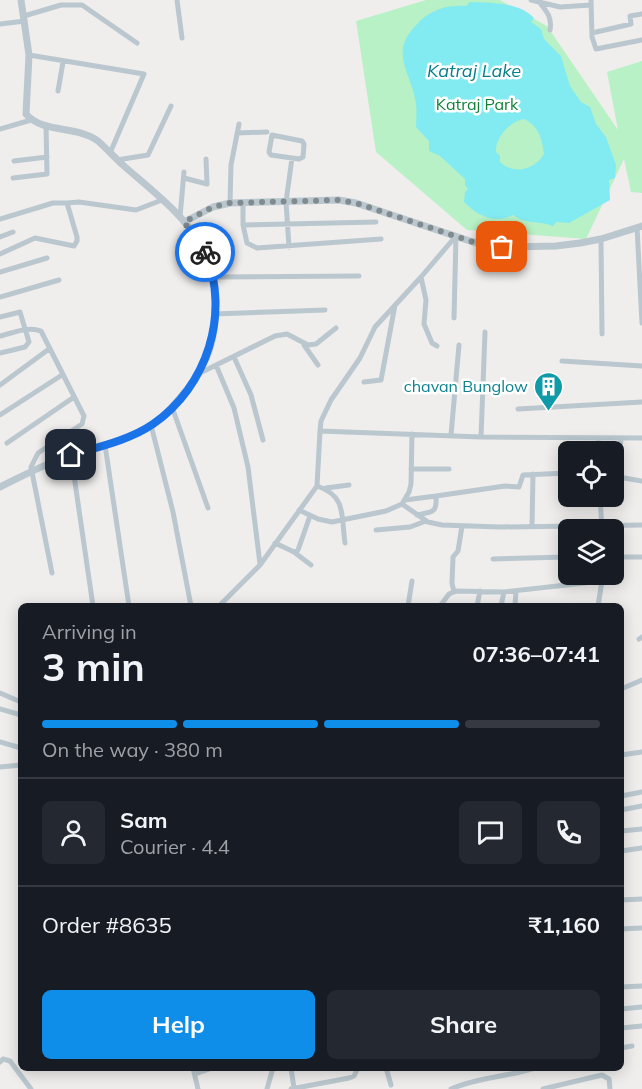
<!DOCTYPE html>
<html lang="en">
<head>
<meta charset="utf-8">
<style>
  :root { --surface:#171b24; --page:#242831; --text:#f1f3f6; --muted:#9ea1a6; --line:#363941; --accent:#0e8de9 }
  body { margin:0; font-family:Mulish,sans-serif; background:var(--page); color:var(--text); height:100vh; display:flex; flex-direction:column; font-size:22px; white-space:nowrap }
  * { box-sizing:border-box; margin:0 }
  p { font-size:20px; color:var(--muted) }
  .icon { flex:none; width:33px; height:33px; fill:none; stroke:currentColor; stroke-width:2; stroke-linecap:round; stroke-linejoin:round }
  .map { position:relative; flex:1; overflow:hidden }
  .panel { position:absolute; left:18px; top:603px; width:606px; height:468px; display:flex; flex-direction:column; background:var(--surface); border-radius:9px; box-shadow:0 3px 15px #0003 }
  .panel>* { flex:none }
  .tools { position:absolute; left:558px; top:441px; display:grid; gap:12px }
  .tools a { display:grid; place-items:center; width:66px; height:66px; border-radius:9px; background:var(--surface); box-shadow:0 3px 15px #0003; font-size:30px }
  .pin { position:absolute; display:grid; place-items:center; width:51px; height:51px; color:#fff; margin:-26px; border-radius:12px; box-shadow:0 3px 9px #0006 }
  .courier { position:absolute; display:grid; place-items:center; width:60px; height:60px; margin:-30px; border:4px solid #1a73e8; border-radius:50%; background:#fff; color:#222; box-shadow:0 2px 8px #0007 }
  .overview em { font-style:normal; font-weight:700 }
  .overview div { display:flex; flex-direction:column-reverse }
  .overview { display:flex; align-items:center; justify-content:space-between; height:102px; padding:0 24px }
  h1 { font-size:39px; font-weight:700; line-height:45px }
  .bar { display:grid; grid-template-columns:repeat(4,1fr); gap:9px 6px; align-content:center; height:72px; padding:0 24px }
  .bar i { height:8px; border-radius:4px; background:var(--line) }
  .bar .selected { background:var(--accent) }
  .bar p { grid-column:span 4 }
  .line { display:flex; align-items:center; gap:15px; padding:0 24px; border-top:2px solid var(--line) }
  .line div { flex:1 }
  .round { display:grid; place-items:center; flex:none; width:63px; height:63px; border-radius:9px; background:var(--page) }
  .button { display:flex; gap:12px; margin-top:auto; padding:12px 24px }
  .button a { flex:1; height:69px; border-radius:9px; background:var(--accent); color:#fff; font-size:24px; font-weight:700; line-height:69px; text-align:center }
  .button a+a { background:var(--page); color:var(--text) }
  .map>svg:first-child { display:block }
</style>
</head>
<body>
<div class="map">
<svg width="642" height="1089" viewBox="0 0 642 1089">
  <rect width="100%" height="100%" fill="#f0eded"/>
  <path fill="#b8f1c6" d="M426 0H500L547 26 618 130 607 72 642 61V193L631 192 624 159 586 239 467 230 376 152 356 21Z"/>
  <path fill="#82eaf1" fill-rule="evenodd" d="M470 2C491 3 519 2 534 18L531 22 541 29 544 39 561 56 570 86 581 102 590 107 596 124 606 137 616 165 615 178 609 180 610 200 569 223 556 222 553 226C537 220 527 225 513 215 493 224 478 216 464 202L465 192 468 189 465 185V179L440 156 429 151V141L416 127C416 120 417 111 416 104 411 70 387 53 419 22 432 9 448 5 466 6ZM524 119C539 126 542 139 544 154 535 170 514 175 500 162V156L496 152C495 138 510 121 524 119Z"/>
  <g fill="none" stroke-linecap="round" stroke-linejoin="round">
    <path stroke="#bac7ce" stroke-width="5" d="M177 0 182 38
      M531 0 560 7 591 5
      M591 0 592 37 596 49 642 40
      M540 3C548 13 552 18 550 30
      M24 16 61 5H82L137 43
      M0 24 25 21
      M592 33 631 24 630 16 642 14
      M29 55 144 74 110 153
      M58 91 63 62
      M0 129 31 120
      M237 133 267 132
      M272 135 302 141 304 144 303 157 299 159 271 155 269 152Z
      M117 160 148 155 171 106
      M14 161 47 157
      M13 178 47 174 46 125
      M184 178 207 184 206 159
      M230 203 231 165 239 124
      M243 203V225L247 243 257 248 381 239
      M180 217 184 172
      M0 219 53 203H67
      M243 225 376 222
      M637 227 642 323
      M0 237 13 232
      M601 239 602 334
      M289 247 286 202 292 158
      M0 254 35 238 74 246 77 241V237L67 203 79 202 136 210 162 200
      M0 272 47 258
      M214 277 359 276
      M0 297 59 280
      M214 314 325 310
      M0 317 20 312 29 342 25 347 0 353
      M454 318 456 236
      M0 336C13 333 28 326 41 331L84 416 82 424 38 453 31 467 52 573
      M304 345 318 365
      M437 346 432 343 424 324 426 300 421 277 456 236
      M234 357 251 395 263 440
      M562 361 642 366
      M216 365 234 408 248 467 260 564
      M200 373 275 336 287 334 308 345 316 344 336 328
      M364 382 381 380 395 305
      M0 385 49 349
      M172 407 208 508
      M518 409 642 402
      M0 415 62 375
      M151 425 173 512 191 606
      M320 431 321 421 331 400 360 358 375 327 421 277
      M451 435 459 345
      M481 437 485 332
      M598 439 599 452
      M621 439 618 470 620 475 624 478 642 481
      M7 443 74 397
      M105 445 129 606
      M71 455 93 606
      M411 469H449
      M317 486C347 496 341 516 345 543
      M326 488 349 485
      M600 496 602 530
      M405 500 436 496
      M402 504 428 522 442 525 500 527 642 525
      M299 510 318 519 332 522 386 511 402 504 409 492 411 484 412 434
      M417 515C433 512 437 513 436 496L505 486 519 487 523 475 568 473
      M532 526 533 474
      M376 530 410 527 426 521
      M275 543 294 552 298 550 310 516
      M294 552 311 565
      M614 557H642
      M493 559 568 557
      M454 592 452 583 453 557 458 551 462 526
      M219 606 260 565 317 486 320 431 481 437 642 438
      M408 606 412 581
      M440 606 449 594 456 591 504 592 602 581V574
      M477 606 480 591
      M501 606 504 592
      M515 606 516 591
      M598 606 602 581
      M639 639 642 637
      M621 689 642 680
      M0 693 21 702
      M0 709 21 715
      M0 742 21 748
      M621 755 642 752
      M0 767 21 765
      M621 796 642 792
      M621 810 642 806
      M621 831 642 829
      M621 851 642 848
      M621 900 642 899
      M621 929V964
      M621 929 642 928
      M621 987 642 986
      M621 1009 642 1007
      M621 1028 642 1026
      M621 1048 632 1046
      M0 1062 3 1059 10 1061 31 1089
      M193 1068 198 1089
      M291 1068 294 1088
      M386 1068 391 1085
      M195 1074 212 1068
      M267 1089 273 1068
      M291 1089 349 1078 354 1076 358 1068
      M451 1089C478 1077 507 1077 535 1068
      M543 1089 602 1075 609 1079 610 1089"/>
    <path stroke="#bac7ce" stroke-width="7" d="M184 222 213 207 230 203 339 200 356 203 473 242 502 247 556 246 580 243 601 239 642 226
      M0 487C23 476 46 463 71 455 97 447 127 440 152 425 162 419 170 409 178 400 188 389 198 377 204 363 220 331 219 280 203 248 187 217 150 189 124 166 115 158 107 149 98 141 77 125 43 134 26 114L29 55 21 0"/>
  </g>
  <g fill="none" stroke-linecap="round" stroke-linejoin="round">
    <path stroke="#808a8f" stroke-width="6" stroke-dasharray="0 10.8" d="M205 252 184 222 213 207 230 203 339 200 356 203 473 242 502 247"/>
    <path stroke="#1a73e8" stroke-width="8" d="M71 455C98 447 130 440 153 424 207 387 231 313 205 252"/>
  </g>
  <defs>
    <symbol id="building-pin" viewBox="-11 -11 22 30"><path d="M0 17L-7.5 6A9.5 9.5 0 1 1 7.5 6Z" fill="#0f9aa8" stroke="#fff"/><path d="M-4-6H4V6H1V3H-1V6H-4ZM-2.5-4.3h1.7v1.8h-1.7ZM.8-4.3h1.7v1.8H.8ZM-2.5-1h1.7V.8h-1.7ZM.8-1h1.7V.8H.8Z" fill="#fff"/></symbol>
  </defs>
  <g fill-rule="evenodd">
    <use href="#building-pin" x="532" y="370" width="33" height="45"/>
  </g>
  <g text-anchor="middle" stroke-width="5" stroke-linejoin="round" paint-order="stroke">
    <g font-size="16" fill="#118139" stroke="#fff">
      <text x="477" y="110">Katraj Park</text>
    </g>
    <g font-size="16" fill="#0d838f" stroke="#fff" text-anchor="end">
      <text x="528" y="392">chavan Bunglow</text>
    </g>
    <g font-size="18" font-style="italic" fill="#077f88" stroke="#fff">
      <text x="474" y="77">Katraj Lake</text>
    </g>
  </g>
</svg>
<div class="tools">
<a><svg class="icon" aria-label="locate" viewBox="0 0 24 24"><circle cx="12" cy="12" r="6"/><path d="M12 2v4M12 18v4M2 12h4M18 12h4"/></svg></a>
<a><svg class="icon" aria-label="layers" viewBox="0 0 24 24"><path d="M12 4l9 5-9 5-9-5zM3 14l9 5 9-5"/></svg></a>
</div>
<div class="pin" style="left:502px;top:247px;background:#ea580c"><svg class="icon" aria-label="bag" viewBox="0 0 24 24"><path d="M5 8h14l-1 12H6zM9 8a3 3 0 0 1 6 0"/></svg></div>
<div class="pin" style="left:71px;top:455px;background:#1f2937"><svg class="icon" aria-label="home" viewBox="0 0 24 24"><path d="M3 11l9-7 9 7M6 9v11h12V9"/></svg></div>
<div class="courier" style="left:205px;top:252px"><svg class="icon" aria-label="bike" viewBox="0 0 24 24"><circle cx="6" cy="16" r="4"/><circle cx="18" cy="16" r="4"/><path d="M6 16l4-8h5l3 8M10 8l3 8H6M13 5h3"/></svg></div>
<section class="panel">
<div class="overview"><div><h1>3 min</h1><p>Arriving in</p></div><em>07:36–07:41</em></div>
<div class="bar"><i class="selected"></i><i class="selected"></i><i class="selected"></i><i></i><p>On the way · 380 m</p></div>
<div class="line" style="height:108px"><a class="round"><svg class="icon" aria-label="person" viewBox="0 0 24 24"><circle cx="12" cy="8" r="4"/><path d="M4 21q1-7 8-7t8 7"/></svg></a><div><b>Sam</b><p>Courier · 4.4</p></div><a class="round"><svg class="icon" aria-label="chat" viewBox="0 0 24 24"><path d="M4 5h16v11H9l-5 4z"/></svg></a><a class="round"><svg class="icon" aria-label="phone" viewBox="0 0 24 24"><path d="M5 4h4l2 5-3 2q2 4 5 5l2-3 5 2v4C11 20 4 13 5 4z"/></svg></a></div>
<div class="line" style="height:78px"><div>Order #8635</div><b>₹1,160</b></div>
<div class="button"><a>Help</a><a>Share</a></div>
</section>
</div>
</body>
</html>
